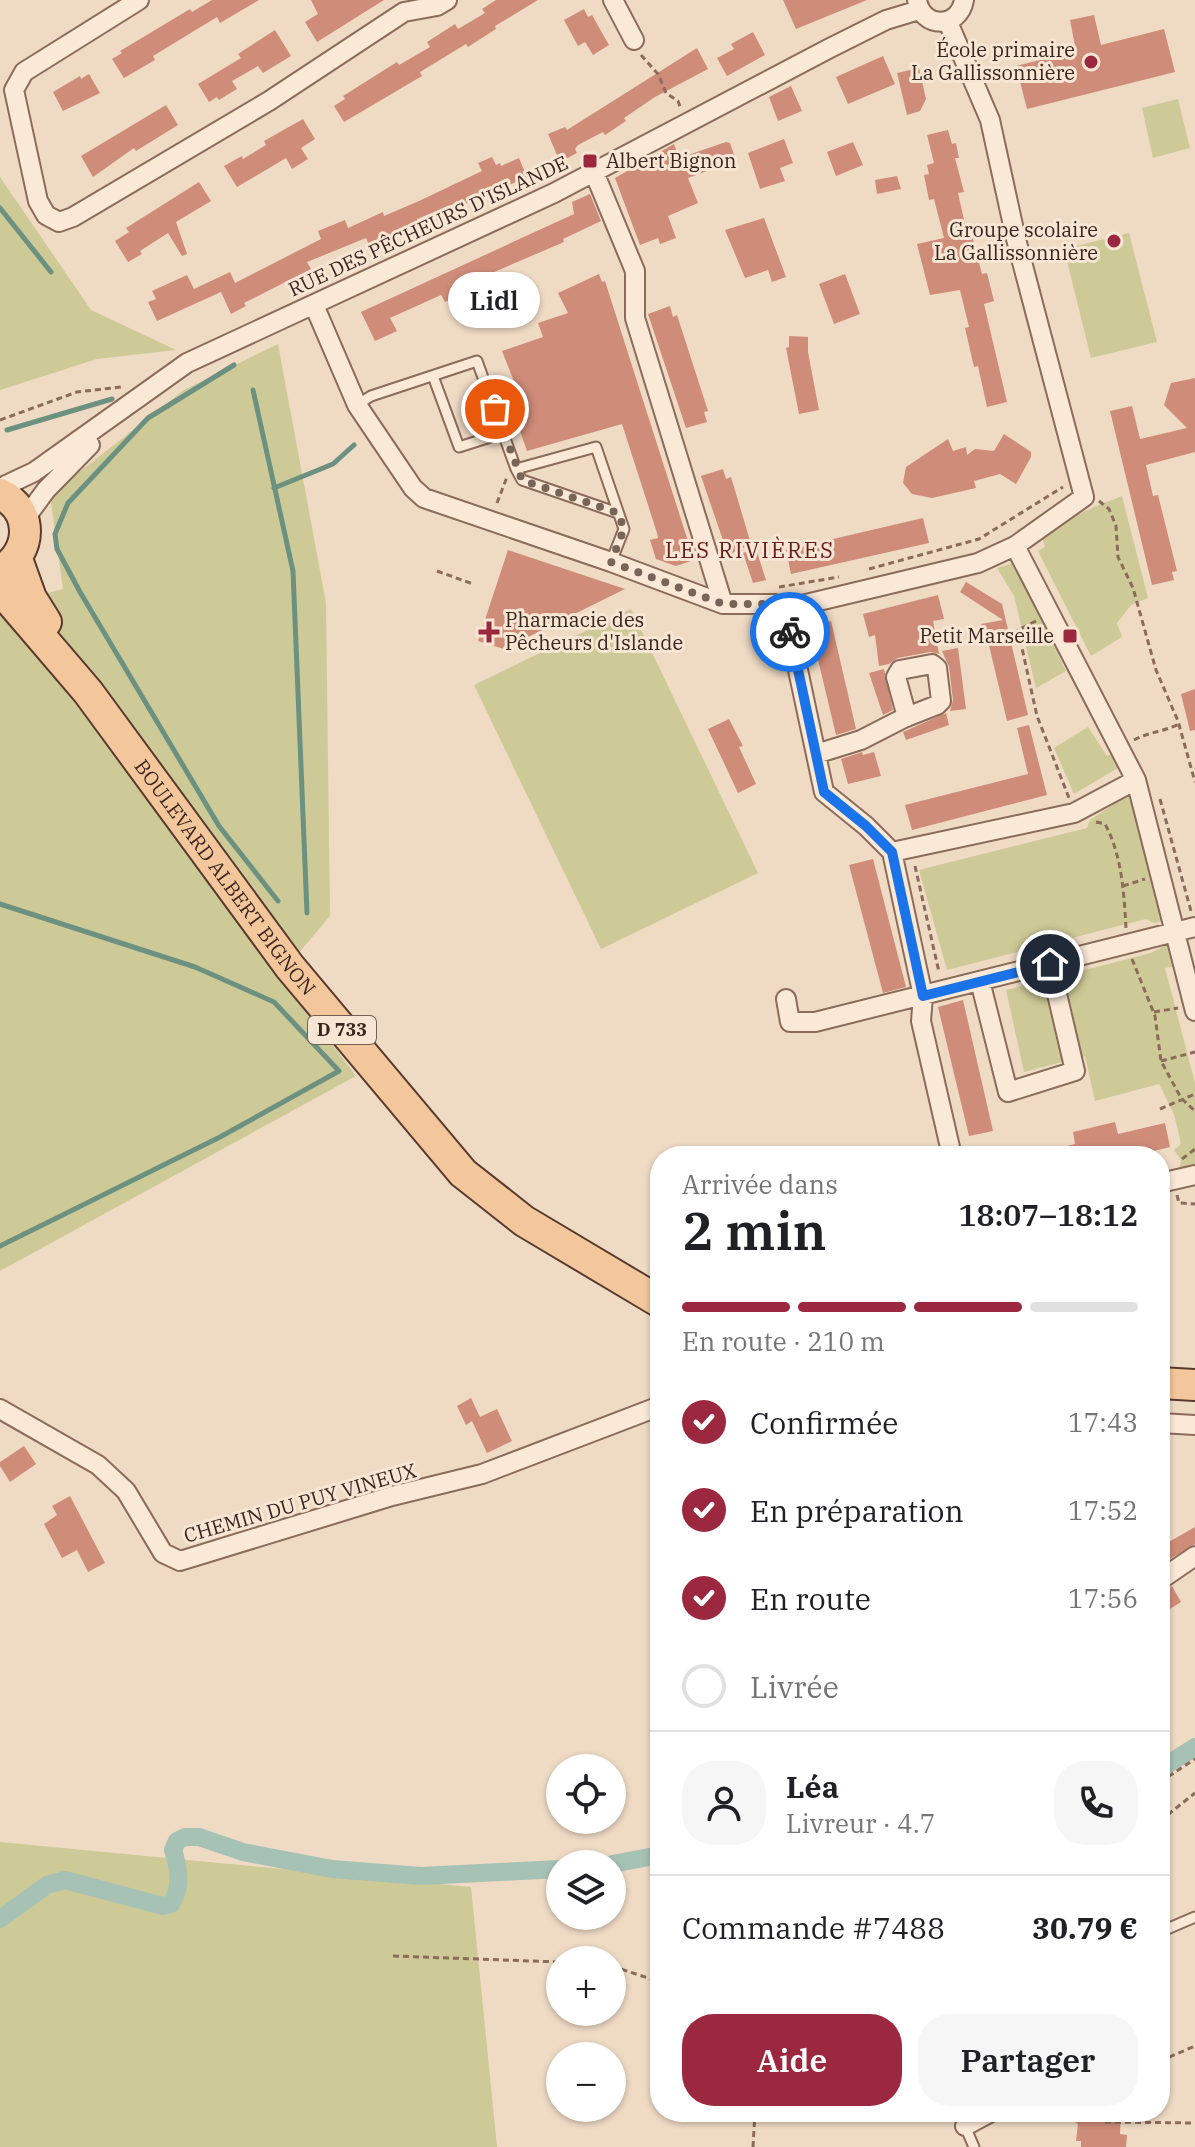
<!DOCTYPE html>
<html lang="fr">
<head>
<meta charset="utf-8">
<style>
  :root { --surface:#fff; --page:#f6f6f6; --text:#202124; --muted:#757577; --line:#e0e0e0; --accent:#9b283e }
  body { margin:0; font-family:"IBM Plex Serif",serif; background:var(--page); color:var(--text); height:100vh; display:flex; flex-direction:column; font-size:30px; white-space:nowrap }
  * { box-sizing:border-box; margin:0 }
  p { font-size:26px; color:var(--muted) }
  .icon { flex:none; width:44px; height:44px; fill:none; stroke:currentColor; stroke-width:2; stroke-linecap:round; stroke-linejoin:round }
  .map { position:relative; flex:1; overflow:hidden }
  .details { position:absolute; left:650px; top:1146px; width:520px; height:976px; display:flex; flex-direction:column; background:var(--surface); border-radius:32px; box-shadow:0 2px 6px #0004 }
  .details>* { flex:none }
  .controls { position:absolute; left:546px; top:1754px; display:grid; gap:16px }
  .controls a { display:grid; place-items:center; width:80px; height:80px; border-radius:50%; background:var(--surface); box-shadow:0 2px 6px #0004; font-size:40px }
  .pin { position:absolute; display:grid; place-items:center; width:68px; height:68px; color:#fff; margin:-34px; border:4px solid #fff; border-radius:50%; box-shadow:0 2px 8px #0007 }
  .courier { position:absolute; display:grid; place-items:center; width:80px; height:80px; margin:-40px; border:6px solid #1a73e8; border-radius:50%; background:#fff; color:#222; box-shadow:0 2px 10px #0007 }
  .bubble { position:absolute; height:56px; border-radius:28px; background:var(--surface); box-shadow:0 2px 6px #0004; font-size:26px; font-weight:600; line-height:56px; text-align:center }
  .summary em { font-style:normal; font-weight:600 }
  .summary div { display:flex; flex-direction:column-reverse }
  .summary { display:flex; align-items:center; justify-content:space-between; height:136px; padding:0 32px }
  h1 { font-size:52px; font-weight:600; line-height:60px }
  .bar { display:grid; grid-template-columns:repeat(4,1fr); gap:12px 8px; align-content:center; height:96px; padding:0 32px }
  .bar i { height:10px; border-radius:6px; background:var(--line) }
  .bar .selected { background:var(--accent) }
  .bar p { grid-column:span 4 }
  .line { display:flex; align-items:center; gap:20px; padding:0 32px; border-top:2px solid var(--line) }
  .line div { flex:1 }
  .round { display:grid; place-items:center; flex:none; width:84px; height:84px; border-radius:32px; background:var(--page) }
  ol { padding:0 32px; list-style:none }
  li { display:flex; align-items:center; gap:24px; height:88px }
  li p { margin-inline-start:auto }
  li .icon { padding:8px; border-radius:50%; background:var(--accent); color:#fff; stroke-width:4 }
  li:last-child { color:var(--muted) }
  li i { width:44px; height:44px; border:4px solid var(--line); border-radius:50% }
  .cta { display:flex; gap:16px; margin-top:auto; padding:16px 32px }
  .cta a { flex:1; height:92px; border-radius:32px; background:var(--accent); color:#fff; font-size:32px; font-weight:600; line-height:92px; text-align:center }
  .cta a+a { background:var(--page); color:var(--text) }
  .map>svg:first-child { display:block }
</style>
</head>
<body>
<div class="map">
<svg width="1195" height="2147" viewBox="0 0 1195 2147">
  <rect width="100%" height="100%" fill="#efdac4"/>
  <path fill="#ceca97" d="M1178 99 1190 148 1153 158 1142 108Z
    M0 177 91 310 176 350 97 359 0 390Z
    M1129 233 1157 342 1091 358 1064 249Z
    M278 344 326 603 330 916 280 975 356 1076 0 1271V605L63 589 50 495 184 390Z
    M1122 496 1148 598 1131 605 1117 623 1122 637 1091 656 1038 551 1045 547 1042 537C1066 517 1094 507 1122 496Z
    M1013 563 1066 671 1036 688 1014 596 997 568Z
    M631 609 758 873 601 949 474 685Z
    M1088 727 1107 756 1112 754 1118 768 1074 794 1054 748Z
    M1128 795 1145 813 1172 919 1154 923 1146 919 947 970 919 870 1087 828 1090 820Z
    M1177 939 1184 965 1165 968 1195 1083V1166L1179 1171 1181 1160 1174 1150 1181 1144 1174 1114 1159 1084 1095 1101 1085 1056 1024 1072 1006 990 1151 953Z
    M0 1842 471 1887 497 2147H0Z"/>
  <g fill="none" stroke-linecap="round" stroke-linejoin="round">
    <path stroke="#6c9181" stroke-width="5" d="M0 208 51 272
      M234 365 148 418 68 503 55 534 57 549 80 592 219 826 278 901
      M253 390 293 571 307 913
      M7 430 112 399
      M274 488 333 464 354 445
      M0 904 195 967 274 1002 339 1071 220 1137 0 1246"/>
    <path stroke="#a6c2b5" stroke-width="18" d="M1160 1769 1195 1747
      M612 1864 660 1855
      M0 1919 47 1885 65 1880 163 1906 171 1904C182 1887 179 1869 173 1850L177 1841 185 1837H199L243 1852 332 1869 421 1876 560 1869"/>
  </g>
  <path fill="#cf8c79" d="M212 0H259L220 23 217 17 153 56 155 60 124 78 112 59 122 53 120 51 190 9 192 12Z
    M311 0H384L317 42 305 22 318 14Z
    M496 0H538L495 26 496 29 468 47 466 44 420 72 422 76 344 122 334 106 345 99 343 96 397 62 399 65 430 47 427 42 455 24 458 29 485 13 482 9Z
    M783 0H867L796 29Z
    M584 9 588 17 592 15 609 45 593 55 585 42 578 46 564 20Z
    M1094 15 1101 45 1164 29 1175 72 1027 109 1016 66 1076 51 1070 20Z
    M275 30 291 56 263 73 258 66 232 81 237 89 219 100 217 97 209 102 198 84 241 58 238 54Z
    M753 32 765 55 727 76 717 58 734 49 731 44Z
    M697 48 708 69 655 97 624 118 626 121 605 135 603 132 578 145 575 149 577 153 560 162 548 134 565 127 567 130Z
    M883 56 895 84 848 104 836 77Z
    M919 68 926 99 920 111 907 115 897 73Z
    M89 74 100 93 63 111 53 92 80 76 81 79Z
    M791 86 802 111 778 121 769 97Z
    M166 105 178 125 136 151 134 148 93 177 81 156Z
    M303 119 315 139 301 148 308 159 292 169 286 158 237 187 224 166 242 156 243 159 266 145 264 141Z
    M948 130 952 144 956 143 959 158H955L964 192 958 193 967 233 971 232 982 274 987 273 994 301 984 304 1007 402 987 407 978 366 974 367 965 328 969 327 960 290 930 295 917 244 944 238 934 199 929 200 924 175 929 174 927 165 934 163 927 135Z
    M784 139 793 163 780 168 785 181 760 189 748 153Z
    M726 142 730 143 736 160 688 178 698 203 668 216 676 238 660 244 658 238 640 245 615 178 674 144 679 158Z
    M853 142 863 165 836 176 827 152Z
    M492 157 496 165 500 163 501 166 519 158 527 177 509 185 511 188 487 198 486 195 462 205 461 201 417 219 419 224 408 229 409 231 370 247 366 238 307 262 311 269 244 303 246 306 231 314 221 292 157 321 148 302 156 299 152 291 187 275 194 289 230 272 235 283 321 239 318 231 345 220 348 228 383 212 384 216 419 201 482 171 478 163Z
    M897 176 901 189 877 194 875 180Z
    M199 182 211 201 176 222 187 254 182 256 168 233 140 251 142 254 128 262 115 241 129 232 126 228Z
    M590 194 601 221 563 239 564 242 473 281 476 289 445 302 441 295 390 318 397 331 375 341 361 312 574 214 572 202Z
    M764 218 786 277 772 282 768 270 745 278 725 230Z
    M599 274 602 282 605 281 694 560 676 566 656 559 650 540 658 538 657 533 622 424 527 451 512 408 523 404 502 351 543 337 538 323 568 313 558 293Z
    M845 274 860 314 834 324 819 284Z
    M670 306 673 317 677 315 708 411 704 412 707 422 686 428 648 314Z
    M789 336 808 337V352L819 410 799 414 786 348 789 347Z
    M1195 378V452L1146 465 1153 496 1158 495 1177 571 1172 572 1174 580 1152 585 1110 411 1132 406 1140 439 1187 428 1164 405 1171 383Z
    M1004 434 1031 452V457L1016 484 1000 474 974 481 976 488 932 498 912 494 903 483 906 467 948 439 953 451 966 447 967 455 975 449 994 451Z
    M723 469 726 479 731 477 751 544 728 555 701 476Z
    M923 518 929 543 791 574 786 550Z
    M756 549 766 580 753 583 743 553Z
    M508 550 625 589 504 649 478 641Z
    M966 582 1002 604 1028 715 1007 721 988 641H985L981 624 1003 620 960 592Z
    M938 595 944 619 933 621 939 654 930 652 898 658 889 664 879 666 875 635 869 637 863 614Z
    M831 621 856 729 836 735 810 626Z
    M958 648 966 709 950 711 953 700 949 667 942 651Z
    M884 669 893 710 883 715 869 673Z
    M1195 689V730L1190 731 1181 694Z
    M946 713 949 725 906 740 903 732Z
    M729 719 743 746 739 747 756 784 738 793 708 729Z
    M1029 725 1047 795 912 830 905 805 1028 774 1017 728Z
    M862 752 863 755 874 752 881 776 848 784 841 759Z
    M873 859 906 987 883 993 849 865Z
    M963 1000 993 1131 969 1136 938 1007Z
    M1115 1122 1118 1134 1165 1123 1170 1147 1134 1156H1123L1121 1147 1082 1156H1049L1048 1151 1075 1144 1073 1132Z
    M471 1398 480 1417 497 1409 512 1441 487 1453 472 1421 466 1425 457 1406Z
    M24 1446 36 1464 10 1482 0 1466V1462Z
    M70 1496 105 1563 88 1572 77 1550 62 1558 44 1524 57 1515 52 1506Z
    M1195 1527V1544L1160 1565V1547Z
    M1172 1586 1181 1602 1160 1615V1592Z
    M1059 2112H1121L1120 2134 1127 2135 1126 2147H1081V2141H1076L1078 2124Z"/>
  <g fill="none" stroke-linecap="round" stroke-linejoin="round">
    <defs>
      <path id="service" d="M433 376 459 447 503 433
        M357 405 371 396 477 361 516 469 596 447 624 529 611 562
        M516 469 522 480 618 513
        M1160 1932 1195 1917
        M959 2112 974 2147"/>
      <path id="minor" d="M139 0 24 72 14 90 38 201 46 215 59 222 73 217 269 101 404 12 437 6 447 0
        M613 0 634 40
        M917 0C922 29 959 29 964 0
        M594 172 635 271V318L723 604
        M314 305 357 405 413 488 424 498 611 562 723 604H775L785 609 978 563 1015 546 1084 497 1016 239 990 120 948 22
        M0 488 34 472 187 363 554 193 830 48 886 20 919 10
        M24 520 46 490 90 445
        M1015 546 1136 780 1195 1011
        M785 609 824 792 866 826 892 852 923 996 921 1021 952 1156
        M816 754 861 740 904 718 937 705 941 701 937 668 932 664 900 670 896 677 907 717
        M892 852 1074 813 1136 780
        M980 981 1008 1092 1075 1071 1050 964
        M786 999 790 1022H815L1195 927
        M1160 1183 1195 1175
        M0 1409 98 1465 126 1491 163 1553 180 1561 392 1496 482 1474 660 1406
        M1160 1423 1195 1425
        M1160 1580 1195 1556
        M965 2126 991 2112"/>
      <g id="primary">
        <path d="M0 494C34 510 32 552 2 570"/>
        <path d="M17 559 31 598 46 622"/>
        <path id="s1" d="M0 589 88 692 290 967 463 1173 524 1221 660 1302"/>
        <path d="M1160 1383 1195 1385"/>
      </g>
    </defs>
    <use href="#service" stroke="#8b6b5a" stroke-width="13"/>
    <use href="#minor" stroke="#8b6b5a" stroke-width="22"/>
    <use href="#primary" stroke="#583a2e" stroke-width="34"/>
    <path stroke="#8b6b5a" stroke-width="3" stroke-dasharray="6 4" stroke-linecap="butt" d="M641 55 658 74 666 93 678 101 681 109
      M0 420 77 392 121 387
      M1099 501 1109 509 1116 526 1118 557 1133 588 1156 670 1178 721 1195 782
      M497 503 507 477
      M869 569 979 539 1063 487
      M437 571 473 584
      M779 587 839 577
      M1036 621 1018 630 1037 716 1069 798
      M1134 740C1148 732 1163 732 1179 724
      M1160 799 1191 911
      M1096 822 1105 824C1122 855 1124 894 1126 928
      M915 866 939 972
      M1123 886 1145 879
      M1132 959 1155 1016 1161 1061 1181 1098 1195 1111
      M1154 1012 1178 1008
      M1161 1061 1195 1052
      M1160 1109 1195 1094
      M1182 1159 1195 1149
      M1177 1195 1179 1203 1195 1204
      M1160 1782 1195 1759
      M1160 1821 1195 1793
      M393 1956 560 1962
      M612 1966 660 1982
      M1160 2061 1195 2046
      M1105 2122 1195 2123
      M753 2147 755 2112"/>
    <use href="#service" stroke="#fae9d7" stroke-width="9"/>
    <use href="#minor" stroke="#fae9d7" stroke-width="18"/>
    <use href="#primary" stroke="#f3c79b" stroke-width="30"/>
  </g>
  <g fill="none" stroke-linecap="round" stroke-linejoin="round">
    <path stroke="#796558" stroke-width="8" stroke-dasharray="0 14.4" d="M495 409 522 480 618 513 624 529 611 562 723 604H775L785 609 790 632"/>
    <path stroke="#1a73e8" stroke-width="10" d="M790 632 824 792 866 826 892 852 923 996 1050 964"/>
  </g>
  <g fill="#9b283e" stroke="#f7e6d4" stroke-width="3">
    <circle cx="1091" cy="62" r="8"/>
    <rect x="582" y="153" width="16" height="16" rx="4"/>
    <circle cx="1114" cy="241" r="8"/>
    <path d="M485 620h8v8h8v8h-8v8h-8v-8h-8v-8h8z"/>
    <rect x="1062" y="628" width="16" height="16" rx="4"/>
  </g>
  <g text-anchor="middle" stroke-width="6" stroke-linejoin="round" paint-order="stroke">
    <rect fill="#f7e6d4" stroke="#736055" stroke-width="2" x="308" y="1016" width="68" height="28" rx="6"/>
    <g font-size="18" font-weight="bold" fill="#3a261e">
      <text x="342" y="1036">D 733</text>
    </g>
    <g font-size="20" fill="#3a261e" stroke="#f7e6d4" text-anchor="end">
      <text x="1075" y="57">École primaire<tspan x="1075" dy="23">La Gallissonnière</tspan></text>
      <text x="606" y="168" text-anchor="start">Albert Bignon</text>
      <text x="1098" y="237">Groupe scolaire<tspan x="1098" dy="23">La Gallissonnière</tspan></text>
      <text x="505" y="627" text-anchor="start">Pharmacie des<tspan x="505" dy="23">Pêcheurs d'Islande</tspan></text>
      <text x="1054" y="643">Petit Marseille</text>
    </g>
    <g font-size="20" fill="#3a261e" stroke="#f7e6d4">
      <text transform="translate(428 226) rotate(-25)" y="7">RUE DES PÊCHEURS D'ISLANDE</text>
      <text dy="7" stroke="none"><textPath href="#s1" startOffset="366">BOULEVARD ALBERT BIGNON</textPath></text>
      <text transform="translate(300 1503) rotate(-16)" y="7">CHEMIN DU PUY VINEUX</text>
    </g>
    <g font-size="22" letter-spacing="2" fill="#681e1c" stroke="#f7e6d4">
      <text x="750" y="558">LES RIVIÈRES</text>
    </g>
  </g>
</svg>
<div class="controls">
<a><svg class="icon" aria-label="locate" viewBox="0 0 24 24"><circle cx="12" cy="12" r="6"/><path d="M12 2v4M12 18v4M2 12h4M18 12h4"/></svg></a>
<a><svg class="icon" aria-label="layers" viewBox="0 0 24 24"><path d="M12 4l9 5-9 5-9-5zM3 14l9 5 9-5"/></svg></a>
<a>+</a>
<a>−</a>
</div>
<div class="pin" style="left:495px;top:409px;background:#ea580c"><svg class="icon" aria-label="bag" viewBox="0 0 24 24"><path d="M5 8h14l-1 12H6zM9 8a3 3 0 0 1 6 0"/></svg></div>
<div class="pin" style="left:1050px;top:964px;background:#1f2937"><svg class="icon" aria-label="home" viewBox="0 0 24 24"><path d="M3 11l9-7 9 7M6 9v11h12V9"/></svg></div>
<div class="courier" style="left:790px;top:632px"><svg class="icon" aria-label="bike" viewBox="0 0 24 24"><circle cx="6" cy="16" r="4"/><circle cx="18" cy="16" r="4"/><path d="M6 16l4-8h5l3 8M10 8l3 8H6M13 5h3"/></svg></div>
<div class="bubble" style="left:448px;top:272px;width:92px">Lidl</div>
<section class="details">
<div class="summary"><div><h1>2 min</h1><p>Arrivée dans</p></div><em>18:07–18:12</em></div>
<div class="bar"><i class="selected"></i><i class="selected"></i><i class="selected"></i><i></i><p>En route · 210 m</p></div>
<ol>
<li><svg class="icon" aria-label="check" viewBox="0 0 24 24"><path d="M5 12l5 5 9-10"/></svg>Confirmée<p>17:43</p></li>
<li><svg class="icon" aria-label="check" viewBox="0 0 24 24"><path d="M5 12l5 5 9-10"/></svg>En préparation<p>17:52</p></li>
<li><svg class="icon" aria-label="check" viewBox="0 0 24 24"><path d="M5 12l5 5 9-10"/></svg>En route<p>17:56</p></li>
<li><i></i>Livrée</li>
</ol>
<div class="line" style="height:144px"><a class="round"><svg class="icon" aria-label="person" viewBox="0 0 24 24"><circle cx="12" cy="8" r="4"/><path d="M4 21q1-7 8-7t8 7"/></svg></a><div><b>Léa</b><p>Livreur · 4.7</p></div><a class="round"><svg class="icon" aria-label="phone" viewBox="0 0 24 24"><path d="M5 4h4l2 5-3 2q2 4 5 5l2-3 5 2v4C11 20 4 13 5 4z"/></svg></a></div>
<div class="line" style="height:104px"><div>Commande #7488</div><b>30.79 €</b></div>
<div class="cta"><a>Aide</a><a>Partager</a></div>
</section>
</div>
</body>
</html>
